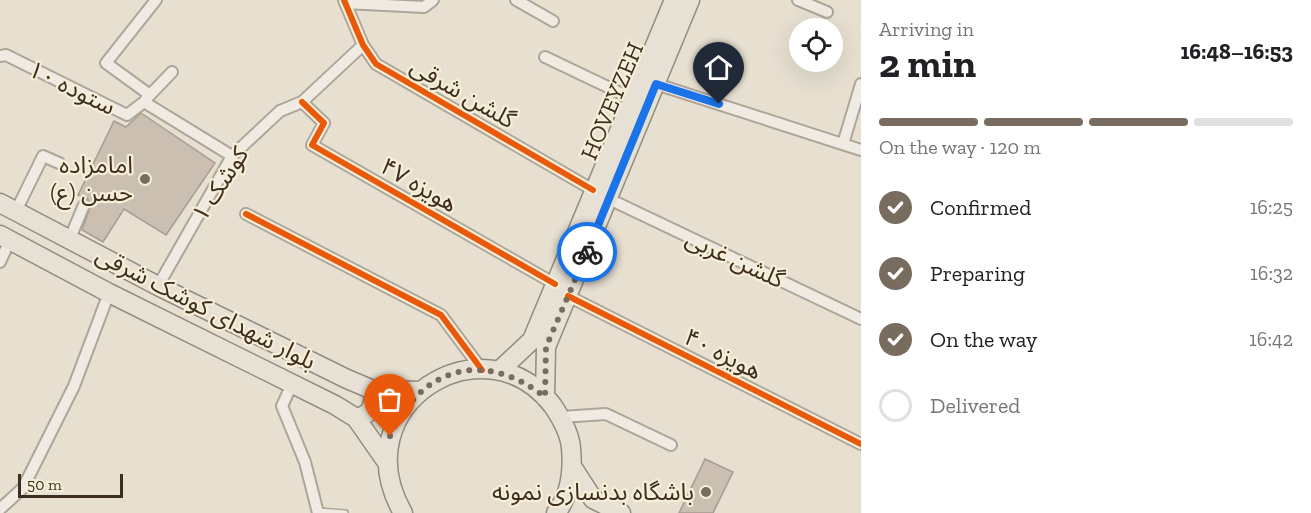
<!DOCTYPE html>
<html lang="en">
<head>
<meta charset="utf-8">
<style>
  :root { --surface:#fff; --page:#f2f2f2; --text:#202124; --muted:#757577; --line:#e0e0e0; --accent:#786c5e }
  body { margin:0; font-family:"Zilla Slab","Noto Sans Arabic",serif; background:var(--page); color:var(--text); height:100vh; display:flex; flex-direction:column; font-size:22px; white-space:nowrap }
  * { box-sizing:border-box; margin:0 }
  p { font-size:20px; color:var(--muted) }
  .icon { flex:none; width:33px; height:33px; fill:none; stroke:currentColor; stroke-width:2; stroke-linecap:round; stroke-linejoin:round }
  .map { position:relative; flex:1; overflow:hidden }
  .side { display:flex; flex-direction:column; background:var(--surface); width:450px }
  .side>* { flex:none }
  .tools { position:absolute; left:789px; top:18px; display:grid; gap:12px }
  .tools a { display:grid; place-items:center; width:54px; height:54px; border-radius:50%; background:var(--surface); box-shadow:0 6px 24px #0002; font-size:30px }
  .scale { position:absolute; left:18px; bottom:15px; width:105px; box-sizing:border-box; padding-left:6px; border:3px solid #3d2e20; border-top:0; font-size:16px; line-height:21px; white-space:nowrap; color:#3d2e20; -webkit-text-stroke:4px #f7eed8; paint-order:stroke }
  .pin { position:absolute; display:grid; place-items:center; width:51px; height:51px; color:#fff; margin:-62px -26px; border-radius:50% 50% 50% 0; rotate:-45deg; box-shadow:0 0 6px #0007 }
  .pin .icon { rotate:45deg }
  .courier { position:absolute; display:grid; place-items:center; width:60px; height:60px; margin:-30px; border:4px solid #1a73e8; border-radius:50%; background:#fff; color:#222; box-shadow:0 2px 8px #0007 }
  .summary em { font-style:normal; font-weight:700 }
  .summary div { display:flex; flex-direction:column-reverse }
  .summary { display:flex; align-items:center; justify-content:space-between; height:102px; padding:0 18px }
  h1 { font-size:39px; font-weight:700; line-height:45px }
  .bar { display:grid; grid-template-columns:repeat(4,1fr); gap:9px 6px; align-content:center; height:72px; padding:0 18px }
  .bar i { height:8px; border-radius:4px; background:var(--line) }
  .bar .on { background:var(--accent) }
  .bar p { grid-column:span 4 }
  ol { padding:0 18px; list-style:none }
  li { display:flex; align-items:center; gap:18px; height:66px }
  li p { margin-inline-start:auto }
  li .icon { padding:6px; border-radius:50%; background:var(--accent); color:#fff; stroke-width:4 }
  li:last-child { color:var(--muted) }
  li i { width:33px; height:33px; border:3px solid var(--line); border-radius:50% }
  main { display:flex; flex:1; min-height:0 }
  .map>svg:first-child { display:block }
</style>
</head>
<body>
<main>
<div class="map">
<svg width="861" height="513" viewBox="0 0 861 513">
  <rect width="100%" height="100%" fill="#e7e0d1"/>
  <path fill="#cbbfb2" stroke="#a89c90" stroke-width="1.5" d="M141 113 215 163 166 235 124 209 103 242 82 230 91 205 87 198 78 195 114 121 126 127Z
    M705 459 733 472 713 513H679Z"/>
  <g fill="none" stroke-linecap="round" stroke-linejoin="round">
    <defs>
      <path id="lane" d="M318 511 345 513"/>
      <path id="street" d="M344 0 363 45 376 64 593 190
        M516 0 553 21
        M798 0 827 12
        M345 3 424 7 433 0
        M0 56 6 55 127 115 144 102 232 156
        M545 57 633 99
        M656 84 861 150
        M150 95 106 63 156 0
        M146 99 172 72
        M302 102 324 123 312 145 555 284
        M843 144 861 84
        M609 199 861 319
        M16 211 43 156 59 163
        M246 214 441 315 482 370
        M70 238 84 205
        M0 262 10 240
        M158 286 232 156 280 111 302 102 363 45
        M568 296 861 444
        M292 384 282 406 305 462 318 513
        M561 417 606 414 671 445
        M0 509 23 488 74 386 109 293"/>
      <path id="primary" d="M0 203 158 286 347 379 373 390 419 391
        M0 235 109 293 335 405 356 418 386 461
        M499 371 532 340 674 0
        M545 397 546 347 690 0
        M356 418C371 415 375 405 373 390
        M573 468 593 499 621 513
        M403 513C341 405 484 316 553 406 561 418 570 433 571 448 573 470 570 495 556 513"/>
    </defs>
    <use href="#lane" stroke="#ada599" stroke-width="8"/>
    <use href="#street" stroke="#ada599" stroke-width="14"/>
    <use href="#primary" stroke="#928b80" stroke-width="21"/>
    <use href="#lane" stroke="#efebe3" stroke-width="5"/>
    <use href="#street" stroke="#efebe3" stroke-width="10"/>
    <use href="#primary" stroke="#e6e1d4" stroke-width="18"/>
    <defs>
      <path id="cycleway" d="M344 0 363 45 376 64 593 190
        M302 102 324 123 312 145 555 284
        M246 214 441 315 482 370
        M568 296 861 444"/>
    </defs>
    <use href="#cycleway" stroke="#f7eed8" stroke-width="10"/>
    <use href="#cycleway" stroke="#e8590c" stroke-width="6"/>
  </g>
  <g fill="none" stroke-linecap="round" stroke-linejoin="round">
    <path stroke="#786c5e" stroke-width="6" stroke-dasharray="0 10.8" d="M390 436C421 367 484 349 545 397L546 347 587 252"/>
    <path stroke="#1a73e8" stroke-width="8" d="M587 252 656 84 719 104"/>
  </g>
  <g fill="#786c5e" stroke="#f7eed8" stroke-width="2">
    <circle cx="145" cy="179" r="6"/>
    <circle cx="706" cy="492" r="6"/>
  </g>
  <g text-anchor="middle" stroke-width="4.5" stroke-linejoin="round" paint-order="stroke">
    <g font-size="24" fill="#3d2e20" stroke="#f7eed8">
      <text transform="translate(72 88) rotate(26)" y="8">ستوده ۱۰</text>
      <text transform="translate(463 93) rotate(30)" y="8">گلشن شرقی</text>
      <text transform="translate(612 101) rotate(-67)" y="8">HOVEYZEH</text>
      <text transform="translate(220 184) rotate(-57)" y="8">کوشک ۱</text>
      <text transform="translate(419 185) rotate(30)" y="8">هویزه ۴۷</text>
      <text transform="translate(735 259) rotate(25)" y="8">گلشن غربی</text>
      <text transform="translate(206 308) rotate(27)" y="8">بلوار شهدای کوشک شرقی</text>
      <text transform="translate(723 354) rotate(27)" y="8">هویزه ۴۰</text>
    </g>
    <g font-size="24" fill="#3d2e20" stroke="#f7eed8" text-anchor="end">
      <text x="133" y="173">امامزاده<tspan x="133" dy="28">حسن (ع)</tspan></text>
      <text x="694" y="500">باشگاه بدنسازی نمونه</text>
    </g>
  </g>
</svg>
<div class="tools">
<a><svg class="icon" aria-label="locate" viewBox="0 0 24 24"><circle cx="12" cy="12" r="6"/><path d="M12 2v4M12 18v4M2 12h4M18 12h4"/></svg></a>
</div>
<div class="scale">50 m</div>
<div class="pin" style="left:390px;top:436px;background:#ea580c"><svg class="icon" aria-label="bag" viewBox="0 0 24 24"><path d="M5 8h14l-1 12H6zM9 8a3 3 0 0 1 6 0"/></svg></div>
<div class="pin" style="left:719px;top:104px;background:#1f2937"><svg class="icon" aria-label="home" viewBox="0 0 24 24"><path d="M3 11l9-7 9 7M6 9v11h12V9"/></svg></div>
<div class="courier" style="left:587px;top:252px"><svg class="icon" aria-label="bike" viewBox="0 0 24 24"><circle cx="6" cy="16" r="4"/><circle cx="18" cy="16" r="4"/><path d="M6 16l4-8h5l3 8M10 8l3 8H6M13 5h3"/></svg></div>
</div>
<section class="side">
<div class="summary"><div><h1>2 min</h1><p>Arriving in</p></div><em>16:48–16:53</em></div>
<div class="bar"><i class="on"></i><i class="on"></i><i class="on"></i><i></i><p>On the way · 120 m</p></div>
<ol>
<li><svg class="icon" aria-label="check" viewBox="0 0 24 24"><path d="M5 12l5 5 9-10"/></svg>Confirmed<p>16:25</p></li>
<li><svg class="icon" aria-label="check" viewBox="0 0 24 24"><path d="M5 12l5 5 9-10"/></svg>Preparing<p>16:32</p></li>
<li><svg class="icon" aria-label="check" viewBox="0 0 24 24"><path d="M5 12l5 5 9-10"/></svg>On the way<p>16:42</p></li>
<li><i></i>Delivered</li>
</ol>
</section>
</main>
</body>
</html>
